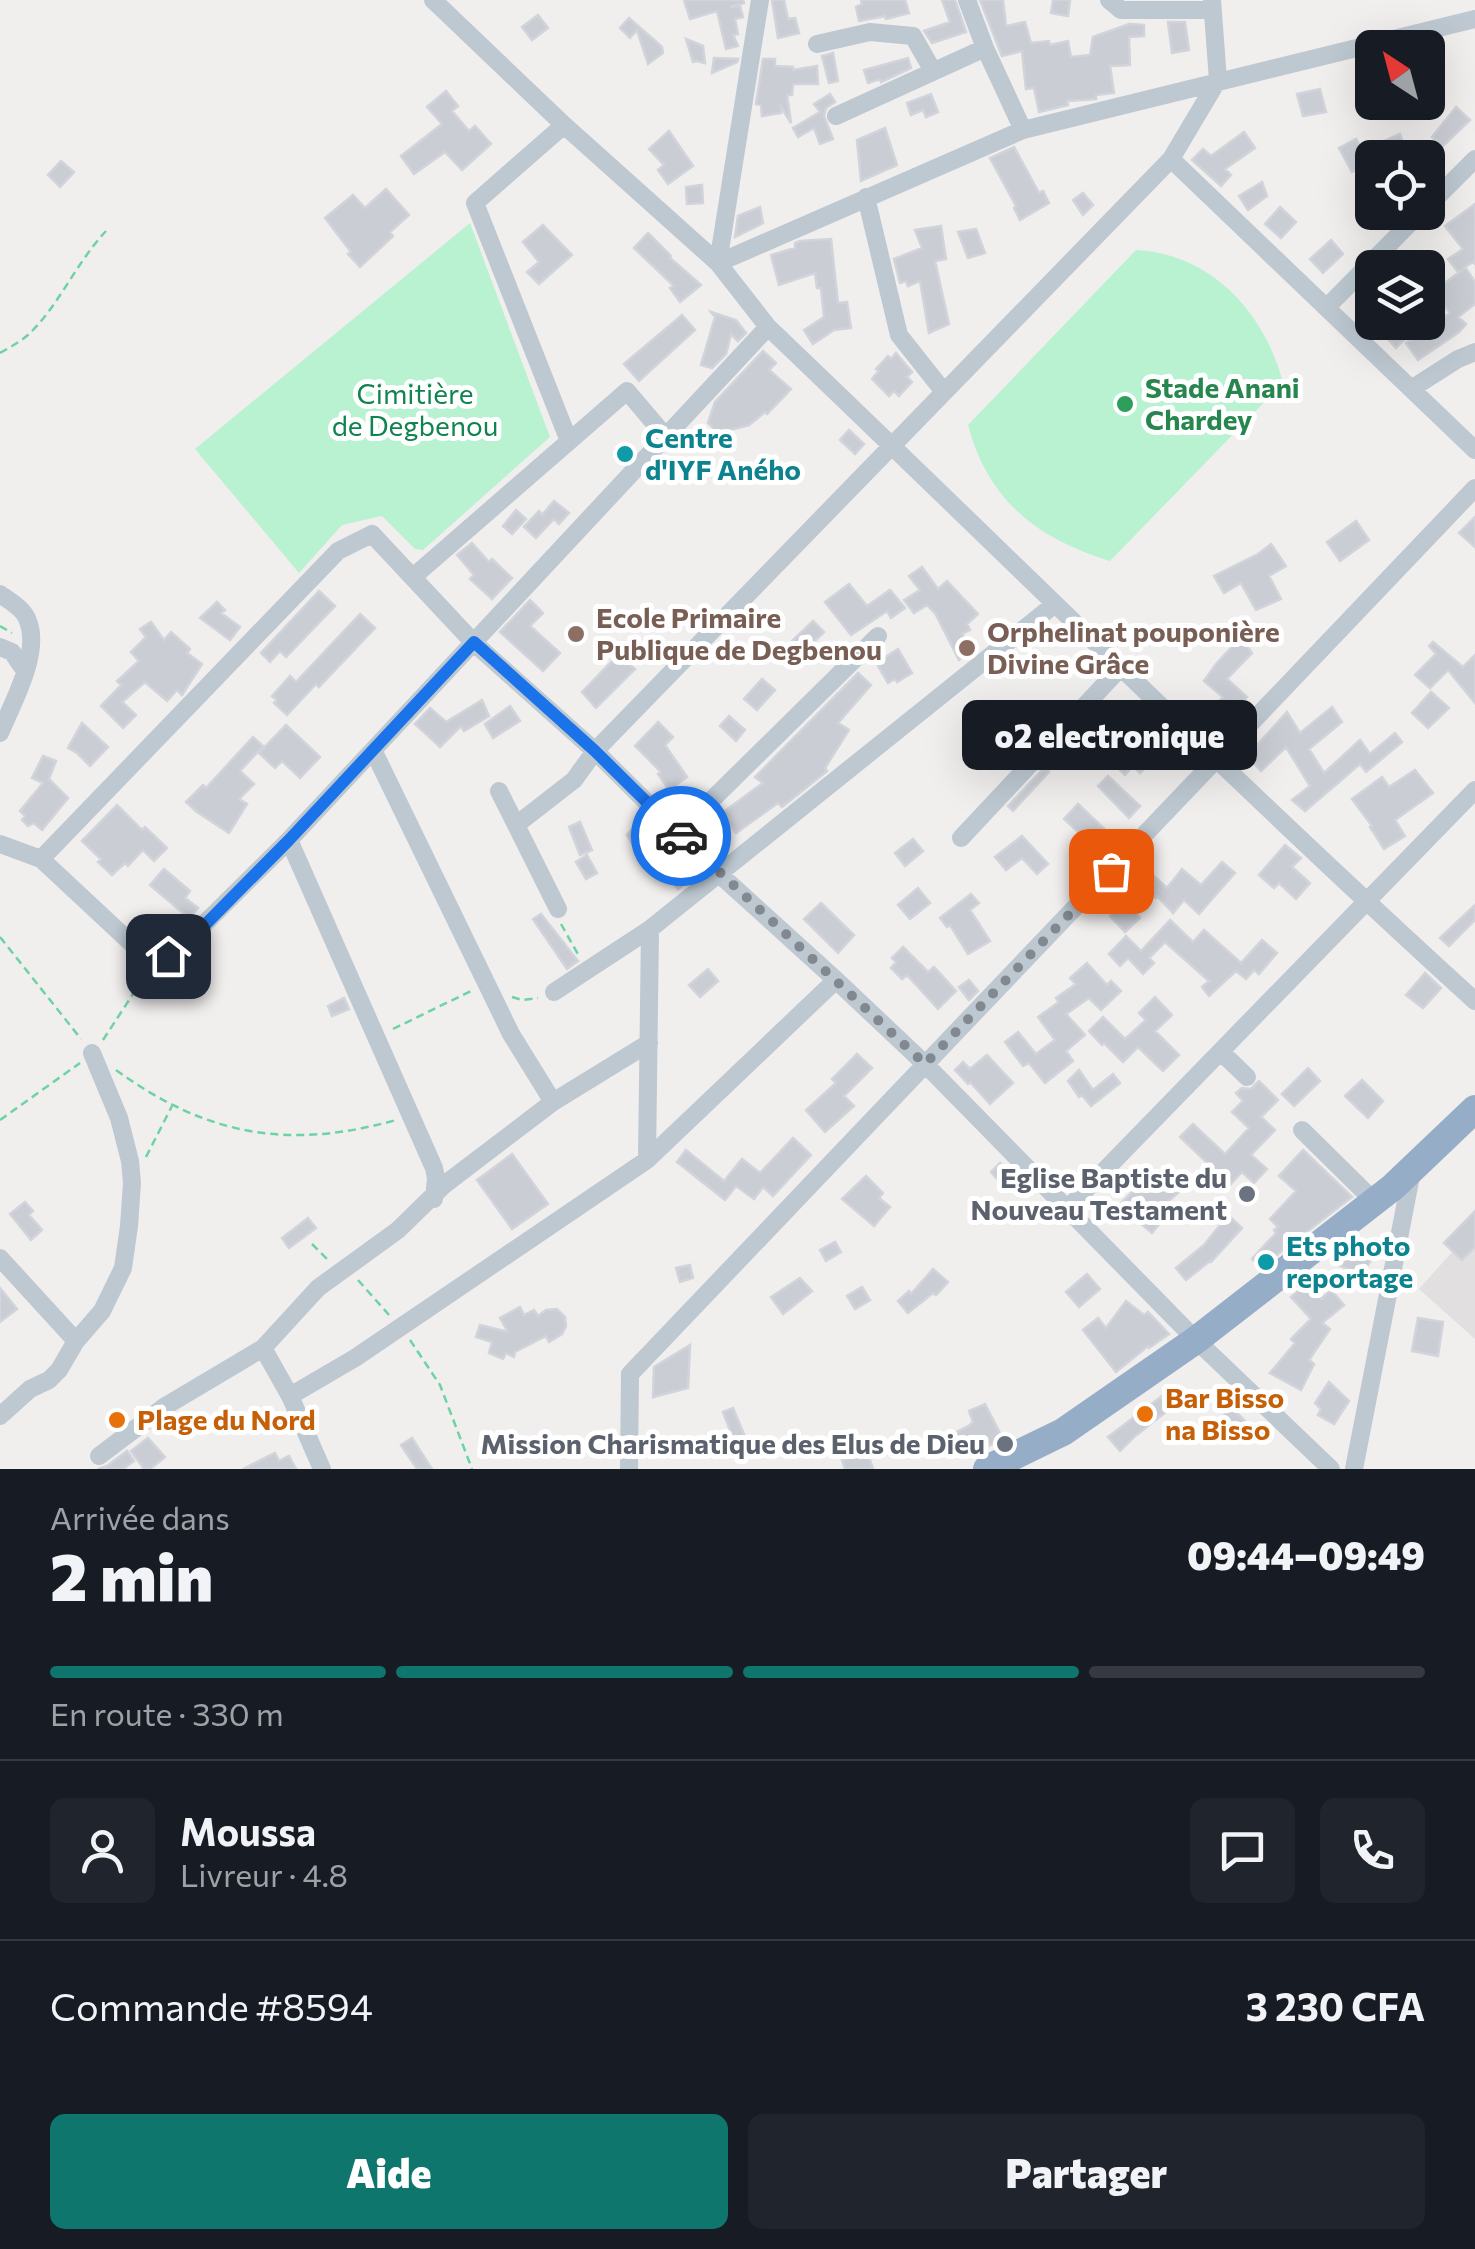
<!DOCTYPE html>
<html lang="fr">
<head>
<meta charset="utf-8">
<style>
  :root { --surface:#171b24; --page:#20242c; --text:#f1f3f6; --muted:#9ea1a6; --line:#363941; --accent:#0f766e }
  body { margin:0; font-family:Commissioner,sans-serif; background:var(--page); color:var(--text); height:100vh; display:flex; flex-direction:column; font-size:38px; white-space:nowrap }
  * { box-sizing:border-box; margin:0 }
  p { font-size:32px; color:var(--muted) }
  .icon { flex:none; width:55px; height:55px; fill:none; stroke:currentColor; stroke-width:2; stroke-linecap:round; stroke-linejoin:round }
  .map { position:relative; height:1469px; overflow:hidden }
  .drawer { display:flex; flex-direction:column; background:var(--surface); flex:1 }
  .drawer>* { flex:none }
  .needle { width:65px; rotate:324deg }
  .buttons { position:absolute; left:1355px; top:30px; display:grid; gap:20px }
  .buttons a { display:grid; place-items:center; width:90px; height:90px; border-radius:15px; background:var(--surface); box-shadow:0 10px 40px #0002; font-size:50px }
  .pin { position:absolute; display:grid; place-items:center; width:85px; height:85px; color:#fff; margin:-42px; border-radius:20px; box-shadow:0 5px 15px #0006 }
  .courier { position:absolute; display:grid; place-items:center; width:100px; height:100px; margin:-50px; border:8px solid #1a73e8; border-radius:50%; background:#fff; color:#222; box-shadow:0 2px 12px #0007 }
  .bubble { position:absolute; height:70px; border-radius:15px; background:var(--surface); box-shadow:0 10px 40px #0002; font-size:32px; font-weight:800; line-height:70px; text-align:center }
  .overview em { font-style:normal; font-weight:800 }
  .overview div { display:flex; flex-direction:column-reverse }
  .overview { display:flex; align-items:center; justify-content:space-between; height:170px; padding:0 50px }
  h1 { font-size:65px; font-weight:800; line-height:75px }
  .bar { display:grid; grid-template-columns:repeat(4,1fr); gap:15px 10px; align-content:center; height:120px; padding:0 50px }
  .bar i { height:12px; border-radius:8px; background:var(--line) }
  .bar .current { background:var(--accent) }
  .bar p { grid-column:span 4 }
  .line { display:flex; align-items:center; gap:25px; padding:0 50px; border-top:2px solid var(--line) }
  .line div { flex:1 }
  .round { display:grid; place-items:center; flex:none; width:105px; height:105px; border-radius:15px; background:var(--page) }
  .primary-button { display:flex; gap:20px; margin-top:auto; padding:20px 50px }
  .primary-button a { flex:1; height:115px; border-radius:15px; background:var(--accent); color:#fff; font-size:40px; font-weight:800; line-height:115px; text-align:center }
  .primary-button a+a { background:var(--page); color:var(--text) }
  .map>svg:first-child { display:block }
</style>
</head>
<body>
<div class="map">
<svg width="1475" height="1469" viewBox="0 0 1475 1469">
  <rect width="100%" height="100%" fill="#f1eeee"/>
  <path fill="#e2dfe0" d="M1475 1247V1339L1419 1289 1453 1251Z"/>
  <path fill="#b8f2d1" d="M470 223 550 437 423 550 415 549 382 516 342 525 299 573 195 449Z
    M1136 250C1212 254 1265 313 1283 383L1110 561C1038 539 988 501 968 425Z"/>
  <path fill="#cacdd3" stroke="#d1d4da" stroke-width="2.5" d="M684 0H743L744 3 730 7 740 6 743 17 735 19 738 34 733 35 738 46 726 49 717 11 690 19Z
    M772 0H784L788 19 795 18 799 33 778 38Z
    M861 0H905L909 13 886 19 885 16 859 21 856 7 862 4Z
    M942 0H955L966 32 932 43 924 31 950 22Z
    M980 0H1003L1006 26 1025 22 1031 43 1049 41 1050 45 1068 41 1071 57 1090 55 1093 37 1129 24 1144 25V36L1129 37 1130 65 1110 66 1114 93 1096 95V99L1067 101 1068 105 1039 112 1034 88 1026 89 1022 51 1002 56Z
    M1053 0H1070L1068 16 1051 13Z
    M538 15 548 28 532 40 522 27Z
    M629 18 662 47 663 53 648 64 637 30 630 38 620 28Z
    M1168 22H1185L1189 50 1172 53Z
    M686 39 703 46 705 63 697 61 693 62Z
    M833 53 838 81 829 83 822 56Z
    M714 58 738 59 737 62 712 73Z
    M908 58 911 68 881 82 880 79 868 83 864 70Z
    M763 59H775V66L793 67V70L817 66 818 84H793L792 95H787L791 123 781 107V113L762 116 761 105 756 104Z
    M1320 89 1326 112 1303 116 1297 94Z
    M446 91 458 106 452 111 469 131 475 126 491 144 462 170 445 152 414 174 401 156 442 124 427 107Z
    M830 94 835 102 826 108 824 116 833 139 820 144 814 128 798 137 793 128 820 112 814 104Z
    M931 94 938 112 926 117 923 110 911 115 907 103Z
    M1456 107 1470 120 1442 147 1432 137Z
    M885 128 897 165 861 181 857 140Z
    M669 131 693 166 668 184 658 170 664 165 649 149Z
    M1244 132 1255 148 1225 169 1231 175 1221 186 1192 160 1203 149 1211 156Z
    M1400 134 1408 158H1389L1384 141Z
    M1356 139 1370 162 1352 172 1339 148Z
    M1014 147 1039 193 1043 191 1049 203 1020 220 1014 208 1016 206 990 158Z
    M61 161 74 172 60 187 48 175Z
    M1262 182 1267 196 1248 210 1239 196Z
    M702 185 703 203 687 204 686 187Z
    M386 189 409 215 390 232 393 236 360 267 348 254 351 252 325 218 353 195 365 208Z
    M1083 193 1093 205 1083 215 1073 200Z
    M1475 204V264L1473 262 1465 267 1475 282V304L1458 317 1466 324 1459 332 1418 360 1406 343 1450 313 1434 291 1465 268 1458 272 1448 259 1463 249 1445 226Z
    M760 207 763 223 735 237 738 216Z
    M1280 207 1296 222 1281 238 1265 224Z
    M543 225 572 255 539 284 527 272 539 262 523 242Z
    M941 226 946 259 935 261 949 324 929 333 920 281 908 286 906 281 900 283 894 259 922 248 915 230Z
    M976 229 985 253 968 258 958 232Z
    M648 233 671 256 670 258 701 285 680 302 670 288 674 286 634 248Z
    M831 239 838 303 847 302 851 328 834 330 813 344 804 330 824 317 821 288H817L815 273 779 285 771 255 795 248V243L800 241Z
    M1331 240 1343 254 1323 273 1310 259Z
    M711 312 736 320 746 333 738 341 731 334 726 354 712 368 701 365 715 317Z
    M682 315 695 330 639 381 624 364Z
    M1401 327 1409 335 1396 348 1388 339Z
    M763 351 776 363 769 370 791 389 767 414 765 412 749 425 718 433 708 423 715 402Z
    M896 353 912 372 907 377 912 382 899 396 894 391 889 396 872 379 879 371 876 369 888 356 891 359Z
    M849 430 864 444 855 454 840 440Z
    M554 501 569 513 559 524 554 519 536 538 524 527 539 511 542 515Z
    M516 510 526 519 512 534 503 526Z
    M1475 517V547L1459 533Z
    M1356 521 1369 540 1340 561 1327 542Z
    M472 543 489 562 492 559 512 578 492 599 470 579 474 575 457 555Z
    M1271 544 1286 566 1269 576 1281 599 1256 610 1241 583 1224 593 1214 576 1258 554Z
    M922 567 938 589 947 581 978 614 967 624 970 630 962 634 973 647 959 660 935 613 927 605 914 613 904 600 920 590 909 576Z
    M849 584 867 606 890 590 905 608 891 618 887 611 851 635 825 602Z
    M319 591 335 606 286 657 280 651 270 662 261 653Z
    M530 600 543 613 530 626 560 653 543 671 500 632Z
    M217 602 225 610 221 613 240 627 230 640 200 618Z
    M360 614 375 628 319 687 316 684 287 715 274 703 277 700 272 696 290 676 296 682Z
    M813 621 824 632 802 654 791 642Z
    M151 622 164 640 171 632 190 649 187 653 202 664 182 695 177 690 167 701 145 682 122 702 136 715 123 728 101 706 121 685 117 681 139 661 131 652 146 637 140 629Z
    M1241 637 1252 653 1227 679 1247 697 1220 726 1208 714 1223 697 1204 681 1216 664Z
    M1433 642 1463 667 1475 655V703L1448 670 1430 688 1415 675 1436 654 1429 646Z
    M898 649 912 673 897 682 895 679 888 683 878 666V662Z
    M618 655 635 669 596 708 582 692Z
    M858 673 871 685 838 723 849 730 825 768 827 771 782 807 778 803 736 833 722 813 763 783 755 777Z
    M762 679 775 690 757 710 744 699Z
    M1431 692 1449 708 1428 728 1412 713Z
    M482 700 489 716 464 731 461 726 440 747 415 724 430 708 446 722Z
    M510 706 520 721 493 738 485 724Z
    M1332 707 1342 722 1309 749 1324 773 1360 740 1370 754 1395 733 1402 742 1366 772 1360 764 1305 811 1292 800 1310 786 1286 747 1261 771 1247 756 1287 712 1300 733Z
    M729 716 745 730 736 741 720 726Z
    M658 722 673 737 665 745 687 777 669 790 658 774 661 772 635 746Z
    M82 723 108 747 90 766 77 753 68 748Z
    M1133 723 1151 741 1163 730 1174 741 1140 773 1133 766 1125 775 1103 753Z
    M286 725 320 757 300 778 282 761 275 768 259 753Z
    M253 737 263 746 240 771 254 784 239 799 247 804 229 833 197 812 186 802 203 785 206 788Z
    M43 756 56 761 49 779 68 798 42 830 34 823 28 826 22 820 25 816 20 811 43 783 32 778Z
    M1045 767 1049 772 1013 811 1008 806Z
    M1415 770 1433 793 1395 820 1405 836 1384 849 1370 827 1372 826 1352 799 1382 777 1389 787Z
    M1108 776 1140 806 1129 818 1098 786Z
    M1078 804 1114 838 1100 852 1064 819Z
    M117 805 142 830 145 827 167 848 154 861 143 850 128 866 125 863 112 875 98 862 101 859 82 841Z
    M643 817 670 843 668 844 691 879 678 889 653 857 644 863 627 835Z
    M580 822 592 850 580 855 569 827Z
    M1022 836 1048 864 1037 874 1022 858 1006 870 995 857Z
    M913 839 923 851 905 866 895 853Z
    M1285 845 1301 858 1292 867 1310 883 1296 899 1279 883 1274 888 1259 875Z
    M587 855 597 873 586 879 576 862Z
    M1222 862 1235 873 1199 914 1184 900 1173 913 1157 896 1156 898 1132 876 1143 866 1167 888 1182 869 1201 885Z
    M164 869 190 891 185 898 198 908 189 918 150 885Z
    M918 888 930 903 910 919 898 905Z
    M971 894 979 903 970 910 990 941 968 954 950 925 947 927 940 918Z
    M1125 902 1140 918 1125 932 1110 916Z
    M821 903 854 935 838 953 804 919Z
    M1475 905V920L1449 946 1440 938Z
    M541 914 578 961 567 969 533 919Z
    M1170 920 1193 942 1204 930 1241 963 1262 940 1277 953 1259 974 1254 970 1246 979 1236 971 1209 996 1202 987 1209 981 1165 942 1149 958 1154 963 1143 974 1128 958 1120 966 1109 954 1126 936 1141 951Z
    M903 947 928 972 934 967 956 991 938 1009 907 975 902 979 891 968 896 962 892 958Z
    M1087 963 1107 985 1111 981 1121 991 1101 1010 1089 998 1066 1014 1085 1035 1066 1051 1073 1061 1045 1083 1029 1063 1023 1066 1005 1042 1018 1032 1036 1054 1055 1040 1038 1017 1059 1002 1056 998 1076 984 1070 978Z
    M708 969 718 981 700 997 689 985Z
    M1425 973 1441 988 1423 1008 1406 995Z
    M969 980 978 991 969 1000 959 987Z
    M1155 997 1172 1015 1155 1031 1179 1055 1163 1071 1138 1047 1123 1062 1104 1043 1102 1045 1089 1031 1103 1017 1125 1039 1146 1020 1139 1013Z
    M344 998 349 1009 332 1016 328 1006Z
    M857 1054 872 1068 844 1096 854 1106 825 1132 806 1110 836 1083 832 1079Z
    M987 1055 1013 1083 990 1104 970 1082 968 1084 955 1070 963 1062 970 1069Z
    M1308 1068 1320 1081 1294 1106 1282 1094Z
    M1079 1070 1093 1090 1113 1074 1120 1083 1091 1106 1082 1095 1079 1097 1068 1081Z
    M1362 1080 1383 1101 1368 1118 1345 1096Z
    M1259 1081 1278 1100 1261 1117 1275 1130 1251 1155 1267 1169 1254 1183 1242 1172 1228 1187 1214 1173 1216 1171 1180 1137 1193 1124 1225 1154 1249 1128 1232 1112 1243 1101 1236 1093 1242 1088 1251 1089Z
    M793 1138 811 1155 773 1196 763 1187 754 1199 736 1186 725 1200 677 1162 686 1150 724 1181 742 1159 760 1173Z
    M1303 1150 1352 1197 1261 1267 1252 1259 1276 1233 1274 1230 1278 1227 1270 1219 1296 1191 1279 1176Z
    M512 1154 548 1204 512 1229 477 1180Z
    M1000 1163 1018 1184 1009 1192 991 1172Z
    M1163 1171 1180 1191 1158 1211 1165 1217 1152 1233 1131 1215 1125 1220 1115 1209 1150 1174 1154 1179Z
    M866 1176 883 1193 879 1198 890 1207 874 1226 842 1199Z
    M25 1202 33 1211 29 1215 42 1230 31 1240 10 1214Z
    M1475 1211V1247L1462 1260 1444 1243Z
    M1228 1215 1242 1228 1211 1262 1210 1261 1186 1280 1176 1268 1204 1245Z
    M308 1218 316 1228 289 1248 282 1238Z
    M835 1242 841 1252 826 1261 820 1250Z
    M1357 1244 1374 1255 1362 1275 1336 1264Z
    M690 1265 693 1278 680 1282 676 1268Z
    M933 1269 948 1282 936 1295 933 1293 908 1313 898 1301 909 1291 911 1294Z
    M1087 1274 1100 1289 1079 1307 1066 1292Z
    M800 1278 812 1291 783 1314 771 1297Z
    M1307 1283 1321 1299 1331 1290 1344 1305 1322 1323 1330 1329 1309 1360 1314 1364 1301 1390 1270 1373 1295 1343 1291 1339 1311 1319 1291 1297Z
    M862 1287 870 1300 855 1309 847 1296Z
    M0 1288 17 1309 0 1322Z
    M1126 1301 1144 1315 1148 1312 1169 1334 1149 1348 1148 1346 1116 1372 1083 1330 1098 1318 1106 1328Z
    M520 1307 524 1315 534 1310 538 1316 546 1310 557 1309 565 1317 566 1326 562 1334 549 1342 546 1336 515 1352 514 1357 506 1353 503 1359 489 1353 492 1342 476 1337 480 1325 508 1332 500 1318Z
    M1418 1318 1443 1322 1438 1356 1412 1351Z
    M690 1345 688 1388 653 1397 654 1367Z
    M1329 1382 1349 1401 1334 1424 1318 1415 1321 1409 1315 1403Z
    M1162 1396 1171 1408 1134 1437 1120 1451 1108 1437Z
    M985 1404 1003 1439 982 1449 976 1437 954 1450 947 1437 970 1425 973 1422 969 1411Z
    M733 1408 746 1439 735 1443 723 1412Z
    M1232 1408 1247 1423 1224 1444 1210 1428Z
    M148 1438 165 1457 150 1469H144L131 1451Z
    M412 1438 432 1469H417L401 1445Z
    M127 1451 134 1461 123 1469H98L107 1466Z
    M867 1451 873 1469H845L842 1460Z
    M275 1453 279 1461 289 1456 296 1469H243Z"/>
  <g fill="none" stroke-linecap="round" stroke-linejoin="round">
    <path stroke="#6ed3a4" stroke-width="2.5" stroke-dasharray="8 5" stroke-linecap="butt" d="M0 353C12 346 24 340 33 330 61 301 77 262 106 231
      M0 626 12 633
      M561 924 579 956
      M0 937 81 1039
      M512 997 522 1000 538 998
      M393 1029 471 991
      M103 1040 135 991 140 973
      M116 1070C207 1136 289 1150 396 1120
      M0 1120 80 1063
      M146 1157 172 1106
      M312 1244 329 1261
      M358 1280 389 1315
      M410 1340 440 1385 472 1469"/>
    <path stroke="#bdc8d1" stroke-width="18" d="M433 0 564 125 718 263 768 327C1004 552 1234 782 1475 1001
      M967 0 985 48 1023 130
      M1109 0 1121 10H1212
      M817 44 870 32 913 36 933 71
      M836 116 985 48
      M564 125 475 203 569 441
      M1171 159 1475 450
      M866 197 899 335 944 392
      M1428 206 1475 159
      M718 263 1023 130 1475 19
      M718 263 760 0
      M1327 307 1421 212
      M1411 389 1458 359 1475 352
      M413 577 627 391 666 437
      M0 594C10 601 24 609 28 621 41 653 12 704 0 733
      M0 647 12 652 25 671
      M373 750 511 1034 553 1102
      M499 791 558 909
      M516 825 574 780 595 751 1171 159 1218 80 1212 0
      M678 833 878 636
      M961 838 1121 667
      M289 840 434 1168 436 1178 434 1199
      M0 844 41 859 145 956 161 958 179 949 289 840 768 327
      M41 859 338 551 372 534 474 643 595 751 718 873 836 980 925 1064 1196 1340 1331 1469
      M554 992 650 929 1055 604
      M1221 1052 1247 1077
      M1302 1130 1375 1202
      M647 1160 836 980
      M1067 1209 1475 790
      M0 1258 76 1341
      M263 1348 290 1396 322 1469
      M290 1396 355 1358 647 1160 650 929
      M0 1416 30 1389 49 1380 59 1370 76 1341 102 1311 123 1268 129 1226 132 1183 130 1161 119 1118 92 1053
      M99 1456 164 1407 263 1348 318 1288 398 1230 444 1185 553 1102 649 1043
      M629 1469 630 1374 1475 488
      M1354 1469 1412 1171"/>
    <path stroke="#96adc8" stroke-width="28" d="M987 1469 1063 1432 1196 1340 1393 1187 1475 1109"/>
  </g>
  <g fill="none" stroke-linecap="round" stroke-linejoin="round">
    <path stroke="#818890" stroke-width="10" stroke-dasharray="0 18" d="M681 836 925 1064 1111 871"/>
    <path stroke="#1a73e8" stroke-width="12" d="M168 956 192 938 289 840 474 642 595 751 681 836"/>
  </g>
  <circle fill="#2e9e5b" stroke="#fff" stroke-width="4" cx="1125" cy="404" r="10"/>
  <g fill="#0f9aa8" stroke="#fff" stroke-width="4">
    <circle cx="625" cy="454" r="10"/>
    <circle cx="1266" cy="1262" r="10"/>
  </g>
  <g fill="#8d6e63" stroke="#fff" stroke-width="4">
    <circle cx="576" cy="634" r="10"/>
    <circle cx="967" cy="648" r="10"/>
  </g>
  <g fill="#6b7280" stroke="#fff" stroke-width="4">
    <circle cx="1247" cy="1194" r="10"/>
    <circle cx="1005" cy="1444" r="10"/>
  </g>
  <g fill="#e8710a" stroke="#fff" stroke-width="4">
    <circle cx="1145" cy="1414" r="10"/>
    <circle cx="117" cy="1420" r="10"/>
  </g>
  <g text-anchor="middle" stroke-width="10" stroke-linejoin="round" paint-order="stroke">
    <g font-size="28" font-weight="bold" fill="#27864d" stroke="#fff" text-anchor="start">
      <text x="1145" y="398">Stade Anani<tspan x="1145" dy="32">Chardey</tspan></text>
    </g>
    <g font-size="28" fill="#10844e" stroke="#fff">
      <text x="415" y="404">Cimitière<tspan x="415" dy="32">de Degbenou</tspan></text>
    </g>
    <g font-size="28" font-weight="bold" fill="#0d838f" stroke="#fff" text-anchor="start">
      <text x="645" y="448">Centre<tspan x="645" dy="32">d'IYF Aného</tspan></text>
      <text x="1286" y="1256">Ets photo<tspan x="1286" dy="32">reportage</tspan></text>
    </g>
    <g font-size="28" font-weight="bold" fill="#785e54" stroke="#fff" text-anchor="start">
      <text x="596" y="628">Ecole Primaire<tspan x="596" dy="32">Publique de Degbenou</tspan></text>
      <text x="987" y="642">Orphelinat pouponière<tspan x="987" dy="32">Divine Grâce</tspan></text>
    </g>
    <g font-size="28" font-weight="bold" fill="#5b616d" stroke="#fff" text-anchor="end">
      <text x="1227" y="1188">Eglise Baptiste du<tspan x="1227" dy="32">Nouveau Testament</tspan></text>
      <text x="985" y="1454">Mission Charismatique des Elus de Dieu</text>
    </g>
    <g font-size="28" font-weight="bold" fill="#c56008" stroke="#fff" text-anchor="start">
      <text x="1165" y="1408">Bar Bisso<tspan x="1165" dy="32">na Bisso</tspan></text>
      <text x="137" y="1430">Plage du Nord</text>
    </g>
  </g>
</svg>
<div class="buttons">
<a><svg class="needle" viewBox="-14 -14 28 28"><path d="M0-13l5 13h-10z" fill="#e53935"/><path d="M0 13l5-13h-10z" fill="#9ea1a6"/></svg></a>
<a><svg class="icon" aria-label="locate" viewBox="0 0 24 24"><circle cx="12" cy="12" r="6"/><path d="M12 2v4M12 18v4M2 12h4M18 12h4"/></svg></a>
<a><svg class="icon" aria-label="layers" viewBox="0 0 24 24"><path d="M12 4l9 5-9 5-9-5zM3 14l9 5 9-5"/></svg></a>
</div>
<div class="pin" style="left:1111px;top:871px;background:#ea580c"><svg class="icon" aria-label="bag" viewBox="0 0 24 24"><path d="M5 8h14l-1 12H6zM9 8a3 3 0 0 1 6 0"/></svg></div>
<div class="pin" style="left:168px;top:956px;background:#1f2937"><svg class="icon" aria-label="home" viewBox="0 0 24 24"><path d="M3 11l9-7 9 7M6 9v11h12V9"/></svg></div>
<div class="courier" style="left:681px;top:836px"><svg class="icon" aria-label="car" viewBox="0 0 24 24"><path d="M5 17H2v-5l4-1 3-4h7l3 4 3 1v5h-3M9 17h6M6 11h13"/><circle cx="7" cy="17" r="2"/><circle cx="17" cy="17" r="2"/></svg></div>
<div class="bubble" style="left:962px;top:700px;width:295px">o2 electronique</div>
</div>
<section class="drawer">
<div class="overview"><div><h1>2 min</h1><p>Arrivée dans</p></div><em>09:44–09:49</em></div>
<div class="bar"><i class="current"></i><i class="current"></i><i class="current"></i><i></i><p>En route · 330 m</p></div>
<div class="line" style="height:180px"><a class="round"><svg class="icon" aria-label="person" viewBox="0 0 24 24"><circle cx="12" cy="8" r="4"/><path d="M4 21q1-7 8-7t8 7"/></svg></a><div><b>Moussa</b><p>Livreur · 4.8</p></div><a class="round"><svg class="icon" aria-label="chat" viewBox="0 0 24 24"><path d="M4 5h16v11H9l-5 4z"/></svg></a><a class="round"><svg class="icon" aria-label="phone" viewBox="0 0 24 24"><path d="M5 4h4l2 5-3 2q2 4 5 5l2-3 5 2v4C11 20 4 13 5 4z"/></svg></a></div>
<div class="line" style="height:130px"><div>Commande #8594</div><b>3 230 CFA</b></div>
<div class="primary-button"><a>Aide</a><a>Partager</a></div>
</section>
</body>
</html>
